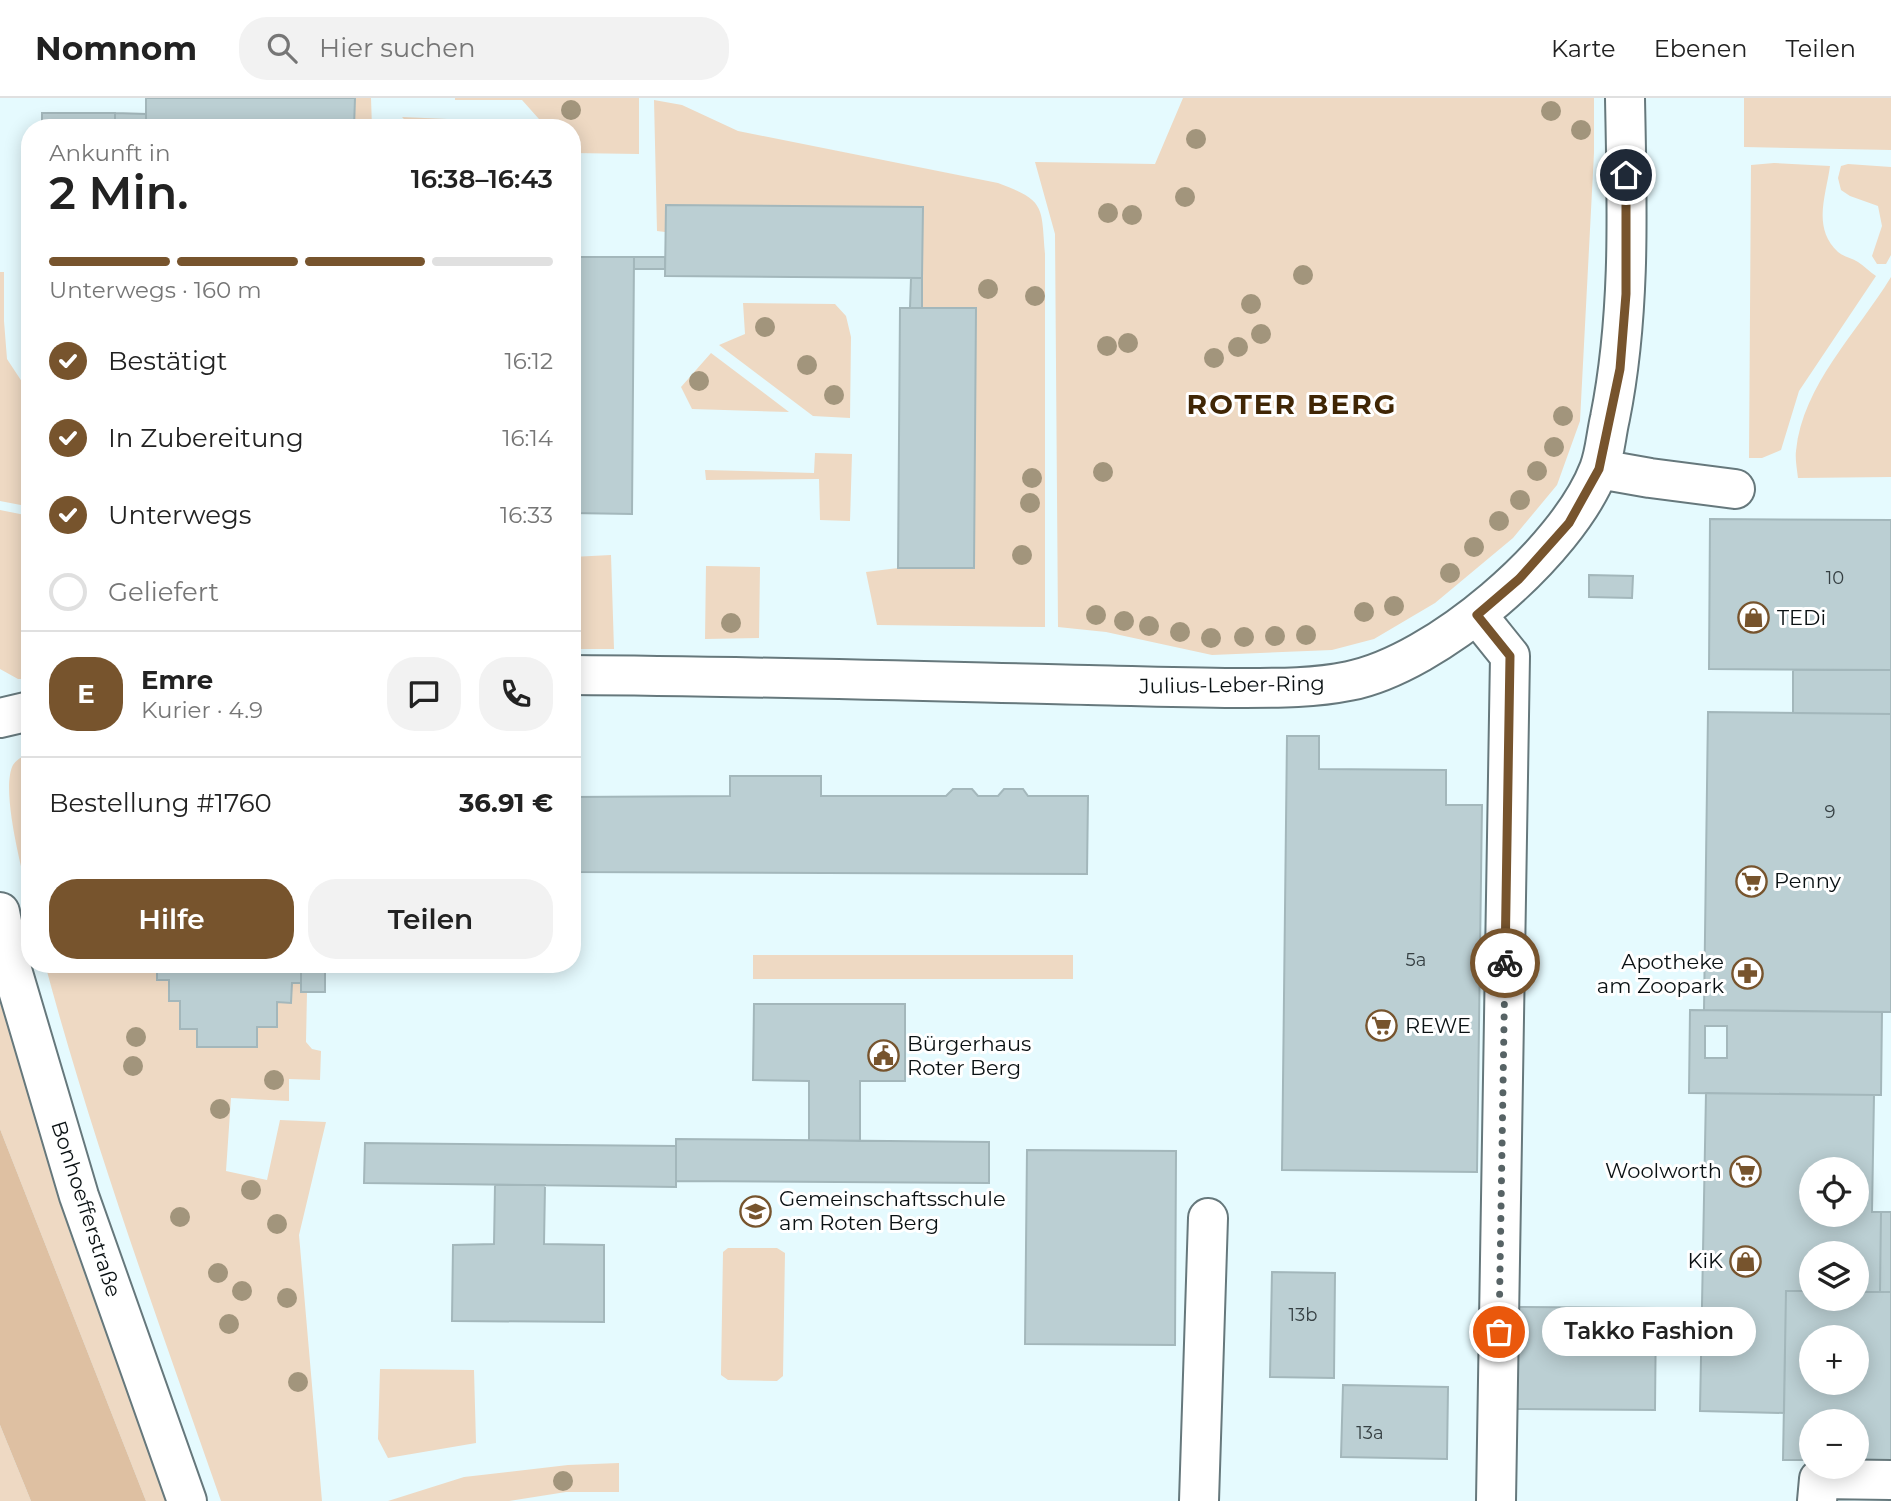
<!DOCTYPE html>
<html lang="de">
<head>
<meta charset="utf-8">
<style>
  :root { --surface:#fff; --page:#f2f2f2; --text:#222; --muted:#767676; --line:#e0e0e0; --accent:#77542d }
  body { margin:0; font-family:Montserrat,sans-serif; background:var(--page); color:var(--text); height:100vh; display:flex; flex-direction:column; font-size:26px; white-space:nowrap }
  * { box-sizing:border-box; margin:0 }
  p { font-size:23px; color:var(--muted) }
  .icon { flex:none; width:38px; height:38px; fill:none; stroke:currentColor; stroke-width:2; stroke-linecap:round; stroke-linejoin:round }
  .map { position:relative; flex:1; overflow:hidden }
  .details { position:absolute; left:21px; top:21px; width:560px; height:854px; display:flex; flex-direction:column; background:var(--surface); border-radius:28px; box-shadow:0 4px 18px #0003 }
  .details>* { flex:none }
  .fabs { position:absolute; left:1799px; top:1059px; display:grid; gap:14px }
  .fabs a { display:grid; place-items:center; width:70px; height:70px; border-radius:50%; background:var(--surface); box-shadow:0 4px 18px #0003; font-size:35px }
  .pin { position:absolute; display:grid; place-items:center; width:60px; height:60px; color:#fff; margin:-30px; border:4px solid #fff; border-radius:50%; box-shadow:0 2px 7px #0007 }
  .courier { position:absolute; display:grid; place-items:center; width:70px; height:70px; margin:-35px; border:5px solid #77542d; border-radius:50%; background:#fff; color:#222; box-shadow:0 2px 9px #0007 }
  .bubble { position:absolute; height:49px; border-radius:24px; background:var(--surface); box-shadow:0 4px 18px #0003; font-size:23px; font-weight:600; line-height:49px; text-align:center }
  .summary em { font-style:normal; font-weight:600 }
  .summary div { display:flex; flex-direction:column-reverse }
  .summary { display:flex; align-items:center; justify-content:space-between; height:119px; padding:0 28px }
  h1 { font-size:46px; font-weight:600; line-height:52px }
  .bar { display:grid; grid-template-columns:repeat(4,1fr); gap:10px 7px; align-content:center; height:84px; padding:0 28px }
  .bar i { height:9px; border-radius:5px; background:var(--line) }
  .bar .on { background:var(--accent) }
  .bar p { grid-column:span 4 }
  .line { display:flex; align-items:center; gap:18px; padding:0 28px; border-top:2px solid var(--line) }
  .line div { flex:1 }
  .round { display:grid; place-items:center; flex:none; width:74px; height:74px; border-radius:28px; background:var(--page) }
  ol { padding:0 28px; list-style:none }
  li { display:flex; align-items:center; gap:21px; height:77px }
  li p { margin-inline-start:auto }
  li .icon { padding:7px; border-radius:50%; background:var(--accent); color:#fff; stroke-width:4 }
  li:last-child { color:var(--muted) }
  li i { width:38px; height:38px; border:4px solid var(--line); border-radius:50% }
  .button { display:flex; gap:14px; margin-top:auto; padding:14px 28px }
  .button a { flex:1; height:80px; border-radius:28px; background:var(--accent); color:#fff; font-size:28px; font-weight:600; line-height:80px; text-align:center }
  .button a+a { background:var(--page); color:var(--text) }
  header { display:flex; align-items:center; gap:42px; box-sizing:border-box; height:98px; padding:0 35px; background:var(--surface); border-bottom:2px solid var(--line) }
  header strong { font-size:33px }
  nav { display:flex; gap:38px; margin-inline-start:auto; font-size:24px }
  .search { width:490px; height:63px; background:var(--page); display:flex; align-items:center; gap:18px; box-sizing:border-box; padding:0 24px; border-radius:28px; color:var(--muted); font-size:26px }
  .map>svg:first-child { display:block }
</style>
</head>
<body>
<header>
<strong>Nomnom</strong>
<div class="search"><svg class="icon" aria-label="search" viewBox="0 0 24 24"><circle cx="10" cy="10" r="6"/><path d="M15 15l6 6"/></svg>Hier suchen</div>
<nav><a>Karte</a><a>Ebenen</a><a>Teilen</a></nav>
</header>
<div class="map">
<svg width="1891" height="1403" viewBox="0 0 1891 1403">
  <rect width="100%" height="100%" fill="#e5fafe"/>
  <path fill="#eed9c3" d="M355 0H371L372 30H354Z
    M455 0H639V56L572 55V30H547L522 2H455Z
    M1183 0H1594V55L1580 323 1557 387 1513 440 1435 505 1374 541 1332 552 1212 557 1106 534 1058 529 1055 136 1035 64 1155 66Z
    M1744 0H1891V52L1744 49Z
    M654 2 682 7 738 33 998 85C1046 103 1041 108 1045 156V529L877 527 866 474 898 470 974 469 976 211 922 210 923 109 666 107 665 134 657 133Z
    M402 19 516 24 522 30H412Z
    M1774 65 1830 68C1826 98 1812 130 1838 154 1844 159 1852 160 1858 164 1864 168 1870 174 1876 178L1799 293 1781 352 1762 360H1749L1751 67Z
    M1848 66 1891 69V157L1886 166H1877L1872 158 1882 128 1878 108 1850 98 1841 92 1838 80 1841 68Z
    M0 174H4V223L7 261 30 296V405L26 408 0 403Z
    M1891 179V379L1798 380C1797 371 1795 361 1796 353 1803 286 1857 235 1891 179Z
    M743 205 835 206 846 218 851 239 850 320 813 318 719 247 745 236Z
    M711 255 789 314 692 311 681 289Z
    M815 355 852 356 850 423 820 422 819 381 706 382 705 372 814 375Z
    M0 412 30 418V581H18L0 571Z
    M611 457 614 551H572V459Z
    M706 468 760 469 759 540 705 541Z
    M30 653V805C23 776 0 692 13 667 16 662 25 657 30 653Z
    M753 857H1073V881H753Z
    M45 866H157L169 882V903H180L197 931V949H257V929H277V904H291L292 885H301V894H307L306 944 312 951 321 953 320 982 289 981V1003L231 1000 226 1073 267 1082 280 1022 326 1024 299 1137 322 1403H221C159 1225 94 1049 45 866Z
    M0 904 70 1135 167 1403H146L0 1031Z
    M728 1150H777L785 1155 783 1278 777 1283 728 1282 721 1277 723 1154Z
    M380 1271 474 1272 476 1345 388 1360 378 1341Z
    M0 1327 31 1403H0Z
    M619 1365V1394H566L509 1403H388L464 1379 568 1367Z"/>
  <path fill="#dec0a2" d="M0 1031 146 1403H31L0 1327Z"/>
  <path fill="#bbcfd3" stroke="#a3b7bb" stroke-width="2" fill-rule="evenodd" d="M146 0H355L354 30H146Z
    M42 15H115V30H42Z
    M115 15 146 16V30H115Z
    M666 107 923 109 922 180 665 178Z
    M572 159H634L632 416 572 415Z
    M634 159H665V171H634Z
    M911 180H922V210H910Z
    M900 210H976L974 470H898Z
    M1710 421 1891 422V572L1709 571Z
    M1589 477 1633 478 1632 500 1589 499Z
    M1793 572H1891V616L1793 615Z
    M1708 614 1891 616V914L1704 912Z
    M1287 638H1319V671L1446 672V707H1482L1477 1074 1282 1072Z
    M730 678H821V698H946L953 691H972L978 698H998L1004 691H1023L1028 698H1088L1087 776 572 774V699L730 698Z
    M157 866H301V885H292L291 905 277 904V929H257V949H197V931H180V903H169V882H157Z
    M301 866H325V894H301Z
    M754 906H905V983H860V1043L809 1042V983L753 982Z
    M1690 912 1882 914 1881 997 1689 995Z
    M1705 928H1727V960H1705Z
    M1706 995 1874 997 1872 1114H1881L1880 1194H1857V1155H1811V1193H1786L1784 1315 1700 1313ZM1811 1071H1857V1116H1811Z
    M676 1041 989 1044V1085L676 1083Z
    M365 1045 676 1048V1089L364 1085Z
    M1027 1052 1176 1053 1175 1247 1025 1246Z
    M495 1087H545L544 1146 604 1147V1224L452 1223 453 1147 494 1146Z
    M1881 1114H1891V1194H1880Z
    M1272 1174 1335 1175 1334 1280 1270 1279Z
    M1786 1193H1811V1200H1857V1194H1891V1364L1857 1363V1323H1811V1362H1783ZM1811 1239H1857V1284H1811Z
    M1517 1209 1656 1210 1655 1312 1516 1311Z
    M1343 1287 1448 1289 1447 1361 1341 1359Z"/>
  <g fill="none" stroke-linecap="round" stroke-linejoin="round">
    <defs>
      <path id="minor" d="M1599 371 1650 380 1735 391
        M1477 517 1510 558 1496 1403
        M572 577C744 578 916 583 1088 587 1140 588 1193 590 1245 590 1280 590 1315 590 1349 583 1436 566 1567 454 1599 371 1605 356 1606 337 1610 320 1631 215 1627 107 1625 0
        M0 620 30 613
        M0 814 10 865 79 1098 187 1403
        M1199 1403 1208 1120
        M1817 1403 1819 1381 1891 1382"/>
    </defs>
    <use href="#minor" stroke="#66787c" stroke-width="42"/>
    <use href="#minor" stroke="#fff" stroke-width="38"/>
  </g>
  <g fill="#a2957c">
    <circle cx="571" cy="12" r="10"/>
    <circle cx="1551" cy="13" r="10"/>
    <circle cx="1581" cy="32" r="10"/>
    <circle cx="1196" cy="41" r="10"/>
    <circle cx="1185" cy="99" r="10"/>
    <circle cx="1108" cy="115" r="10"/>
    <circle cx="1132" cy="117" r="10"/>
    <circle cx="1303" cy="177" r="10"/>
    <circle cx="988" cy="191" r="10"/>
    <circle cx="1035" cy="198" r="10"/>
    <circle cx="1251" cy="206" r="10"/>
    <circle cx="765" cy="229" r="10"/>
    <circle cx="1261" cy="236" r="10"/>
    <circle cx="1128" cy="245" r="10"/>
    <circle cx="1107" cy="248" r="10"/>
    <circle cx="1238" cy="249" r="10"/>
    <circle cx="1214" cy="260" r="10"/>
    <circle cx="807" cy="267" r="10"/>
    <circle cx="699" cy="283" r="10"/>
    <circle cx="834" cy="297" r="10"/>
    <circle cx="1563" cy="318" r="10"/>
    <circle cx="1554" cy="349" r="10"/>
    <circle cx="1537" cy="373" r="10"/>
    <circle cx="1103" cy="374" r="10"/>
    <circle cx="1032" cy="380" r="10"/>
    <circle cx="1520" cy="402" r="10"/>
    <circle cx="1030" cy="405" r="10"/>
    <circle cx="1499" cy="423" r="10"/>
    <circle cx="1474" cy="449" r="10"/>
    <circle cx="1022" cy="457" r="10"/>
    <circle cx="1450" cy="475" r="10"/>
    <circle cx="1394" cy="508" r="10"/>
    <circle cx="1364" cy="514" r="10"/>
    <circle cx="1096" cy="517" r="10"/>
    <circle cx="1124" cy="523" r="10"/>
    <circle cx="731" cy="525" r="10"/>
    <circle cx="1149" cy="528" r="10"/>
    <circle cx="1180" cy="534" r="10"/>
    <circle cx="1306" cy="537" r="10"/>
    <circle cx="1275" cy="538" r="10"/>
    <circle cx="1244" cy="539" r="10"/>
    <circle cx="1211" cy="540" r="10"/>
    <circle cx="136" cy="939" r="10"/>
    <circle cx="133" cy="968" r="10"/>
    <circle cx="274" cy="982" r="10"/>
    <circle cx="220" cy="1011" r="10"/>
    <circle cx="251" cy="1092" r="10"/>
    <circle cx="180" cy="1119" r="10"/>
    <circle cx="277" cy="1126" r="10"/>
    <circle cx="218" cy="1175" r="10"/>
    <circle cx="242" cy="1193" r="10"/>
    <circle cx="287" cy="1200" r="10"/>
    <circle cx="229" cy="1226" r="10"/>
    <circle cx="298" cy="1284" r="10"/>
    <circle cx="563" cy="1383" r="10"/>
  </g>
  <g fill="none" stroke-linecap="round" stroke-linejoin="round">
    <path stroke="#576365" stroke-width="7" stroke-dasharray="0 12.6" d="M1499 1234 1505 865"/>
    <path stroke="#77542d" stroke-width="9" d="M1505 865 1510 558 1477 517 1519 481 1569 425 1599 371 1620 271 1626 196V77"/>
  </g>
  <defs>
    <symbol id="shop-ring" viewBox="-11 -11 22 22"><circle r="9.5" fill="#fff" stroke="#77542d" stroke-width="1.5"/><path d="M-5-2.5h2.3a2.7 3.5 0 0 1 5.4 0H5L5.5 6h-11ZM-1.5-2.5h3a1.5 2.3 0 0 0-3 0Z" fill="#77542d"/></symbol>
    <symbol id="supermarket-ring" viewBox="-11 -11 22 22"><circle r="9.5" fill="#fff" stroke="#77542d" stroke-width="1.5"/><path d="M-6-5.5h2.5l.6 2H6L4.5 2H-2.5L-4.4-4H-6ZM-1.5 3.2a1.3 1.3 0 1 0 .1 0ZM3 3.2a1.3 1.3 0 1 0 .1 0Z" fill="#77542d"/></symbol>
    <symbol id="pharmacy-ring" viewBox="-11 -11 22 22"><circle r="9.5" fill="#fff" stroke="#77542d" stroke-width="1.5"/><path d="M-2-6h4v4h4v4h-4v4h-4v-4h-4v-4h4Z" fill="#77542d"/></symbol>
    <symbol id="civic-ring" viewBox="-11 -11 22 22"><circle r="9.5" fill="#fff" stroke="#77542d" stroke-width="1.5"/><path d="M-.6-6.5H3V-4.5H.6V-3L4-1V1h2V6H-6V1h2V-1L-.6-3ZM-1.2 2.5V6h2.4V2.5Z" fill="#77542d"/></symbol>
    <symbol id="school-ring" viewBox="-11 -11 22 22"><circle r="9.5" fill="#fff" stroke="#77542d" stroke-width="1.5"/><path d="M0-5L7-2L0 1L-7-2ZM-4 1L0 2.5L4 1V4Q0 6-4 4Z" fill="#77542d"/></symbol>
  </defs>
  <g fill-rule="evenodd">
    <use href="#shop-ring" x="1736" y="502" width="35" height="35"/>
    <use href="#supermarket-ring" x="1734" y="766" width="35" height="35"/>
    <use href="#pharmacy-ring" x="1730" y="858" width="35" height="35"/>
    <use href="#supermarket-ring" x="1364" y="910" width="35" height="35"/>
    <use href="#civic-ring" x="866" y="940" width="35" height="35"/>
    <use href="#supermarket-ring" x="1728" y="1056" width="35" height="35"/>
    <use href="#school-ring" x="738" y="1096" width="35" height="35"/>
    <use href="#shop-ring" x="1728" y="1146" width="35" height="35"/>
  </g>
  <g text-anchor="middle" stroke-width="6" stroke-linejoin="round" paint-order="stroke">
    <g font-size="18" fill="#364043">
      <text x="1835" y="486">10</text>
      <text x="1830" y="720">9</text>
      <text x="1416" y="868">5a</text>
      <text x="1303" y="1223">13b</text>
      <text x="1370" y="1341">13a</text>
    </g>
    <g font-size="21" fill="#0a1113" stroke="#fff" text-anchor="start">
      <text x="1777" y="527">TEDi</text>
      <text x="1774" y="790">Penny</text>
      <text x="1724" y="871" text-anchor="end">Apotheke<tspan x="1724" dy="24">am Zoopark</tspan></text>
      <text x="1405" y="935">REWE</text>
      <text x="907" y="953">Bürgerhaus<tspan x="907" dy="24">Roter Berg</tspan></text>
      <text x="1722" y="1080" text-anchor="end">Woolworth</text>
      <text x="779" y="1108">Gemeinschaftsschule<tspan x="779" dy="24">am Roten Berg</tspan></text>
      <text x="1723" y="1170" text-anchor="end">KiK</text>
    </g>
    <g font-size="21" fill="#0a1113" stroke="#fff">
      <text transform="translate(1232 587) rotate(-1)" y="7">Julius-Leber-Ring</text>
      <text transform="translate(86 1111) rotate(72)" y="7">Bonhoefferstraße</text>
    </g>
    <g font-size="28" font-weight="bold" letter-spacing="2" fill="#402605" stroke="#fff">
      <text x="1292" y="316">ROTER BERG</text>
    </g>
  </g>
</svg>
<div class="fabs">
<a><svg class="icon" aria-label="locate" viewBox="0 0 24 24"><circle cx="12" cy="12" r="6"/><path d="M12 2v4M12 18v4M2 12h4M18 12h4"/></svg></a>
<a><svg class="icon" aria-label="layers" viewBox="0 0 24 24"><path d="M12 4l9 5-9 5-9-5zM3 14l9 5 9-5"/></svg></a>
<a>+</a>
<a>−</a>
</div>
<div class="pin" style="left:1499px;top:1234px;background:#ea580c"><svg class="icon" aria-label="bag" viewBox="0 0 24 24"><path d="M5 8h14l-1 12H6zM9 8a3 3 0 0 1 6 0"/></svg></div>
<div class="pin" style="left:1626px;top:77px;background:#1f2937"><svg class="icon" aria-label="home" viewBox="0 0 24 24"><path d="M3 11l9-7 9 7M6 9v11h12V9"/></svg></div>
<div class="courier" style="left:1505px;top:865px"><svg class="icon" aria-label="bike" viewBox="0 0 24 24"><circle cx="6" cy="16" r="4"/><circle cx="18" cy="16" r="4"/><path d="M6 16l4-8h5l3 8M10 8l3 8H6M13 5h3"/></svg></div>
<div class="bubble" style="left:1542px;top:1209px;width:214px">Takko Fashion</div>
<section class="details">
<div class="summary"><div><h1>2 Min.</h1><p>Ankunft in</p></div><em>16:38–16:43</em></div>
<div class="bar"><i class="on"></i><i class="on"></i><i class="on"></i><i></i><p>Unterwegs · 160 m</p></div>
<ol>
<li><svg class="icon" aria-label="check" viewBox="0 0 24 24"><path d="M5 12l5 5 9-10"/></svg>Bestätigt<p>16:12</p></li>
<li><svg class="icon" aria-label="check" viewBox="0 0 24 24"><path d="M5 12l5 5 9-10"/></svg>In Zubereitung<p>16:14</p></li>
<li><svg class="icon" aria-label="check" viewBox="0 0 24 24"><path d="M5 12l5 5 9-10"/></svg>Unterwegs<p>16:33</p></li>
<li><i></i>Geliefert</li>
</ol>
<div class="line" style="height:126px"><b class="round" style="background:var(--accent);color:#fff">E</b><div><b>Emre</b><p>Kurier · 4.9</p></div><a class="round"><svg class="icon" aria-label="chat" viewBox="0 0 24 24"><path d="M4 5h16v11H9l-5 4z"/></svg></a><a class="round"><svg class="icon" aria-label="phone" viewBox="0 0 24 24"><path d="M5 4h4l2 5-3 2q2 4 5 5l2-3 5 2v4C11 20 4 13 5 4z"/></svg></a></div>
<div class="line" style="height:91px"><div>Bestellung #1760</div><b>36.91 €</b></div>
<div class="button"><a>Hilfe</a><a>Teilen</a></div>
</section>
</div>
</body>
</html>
